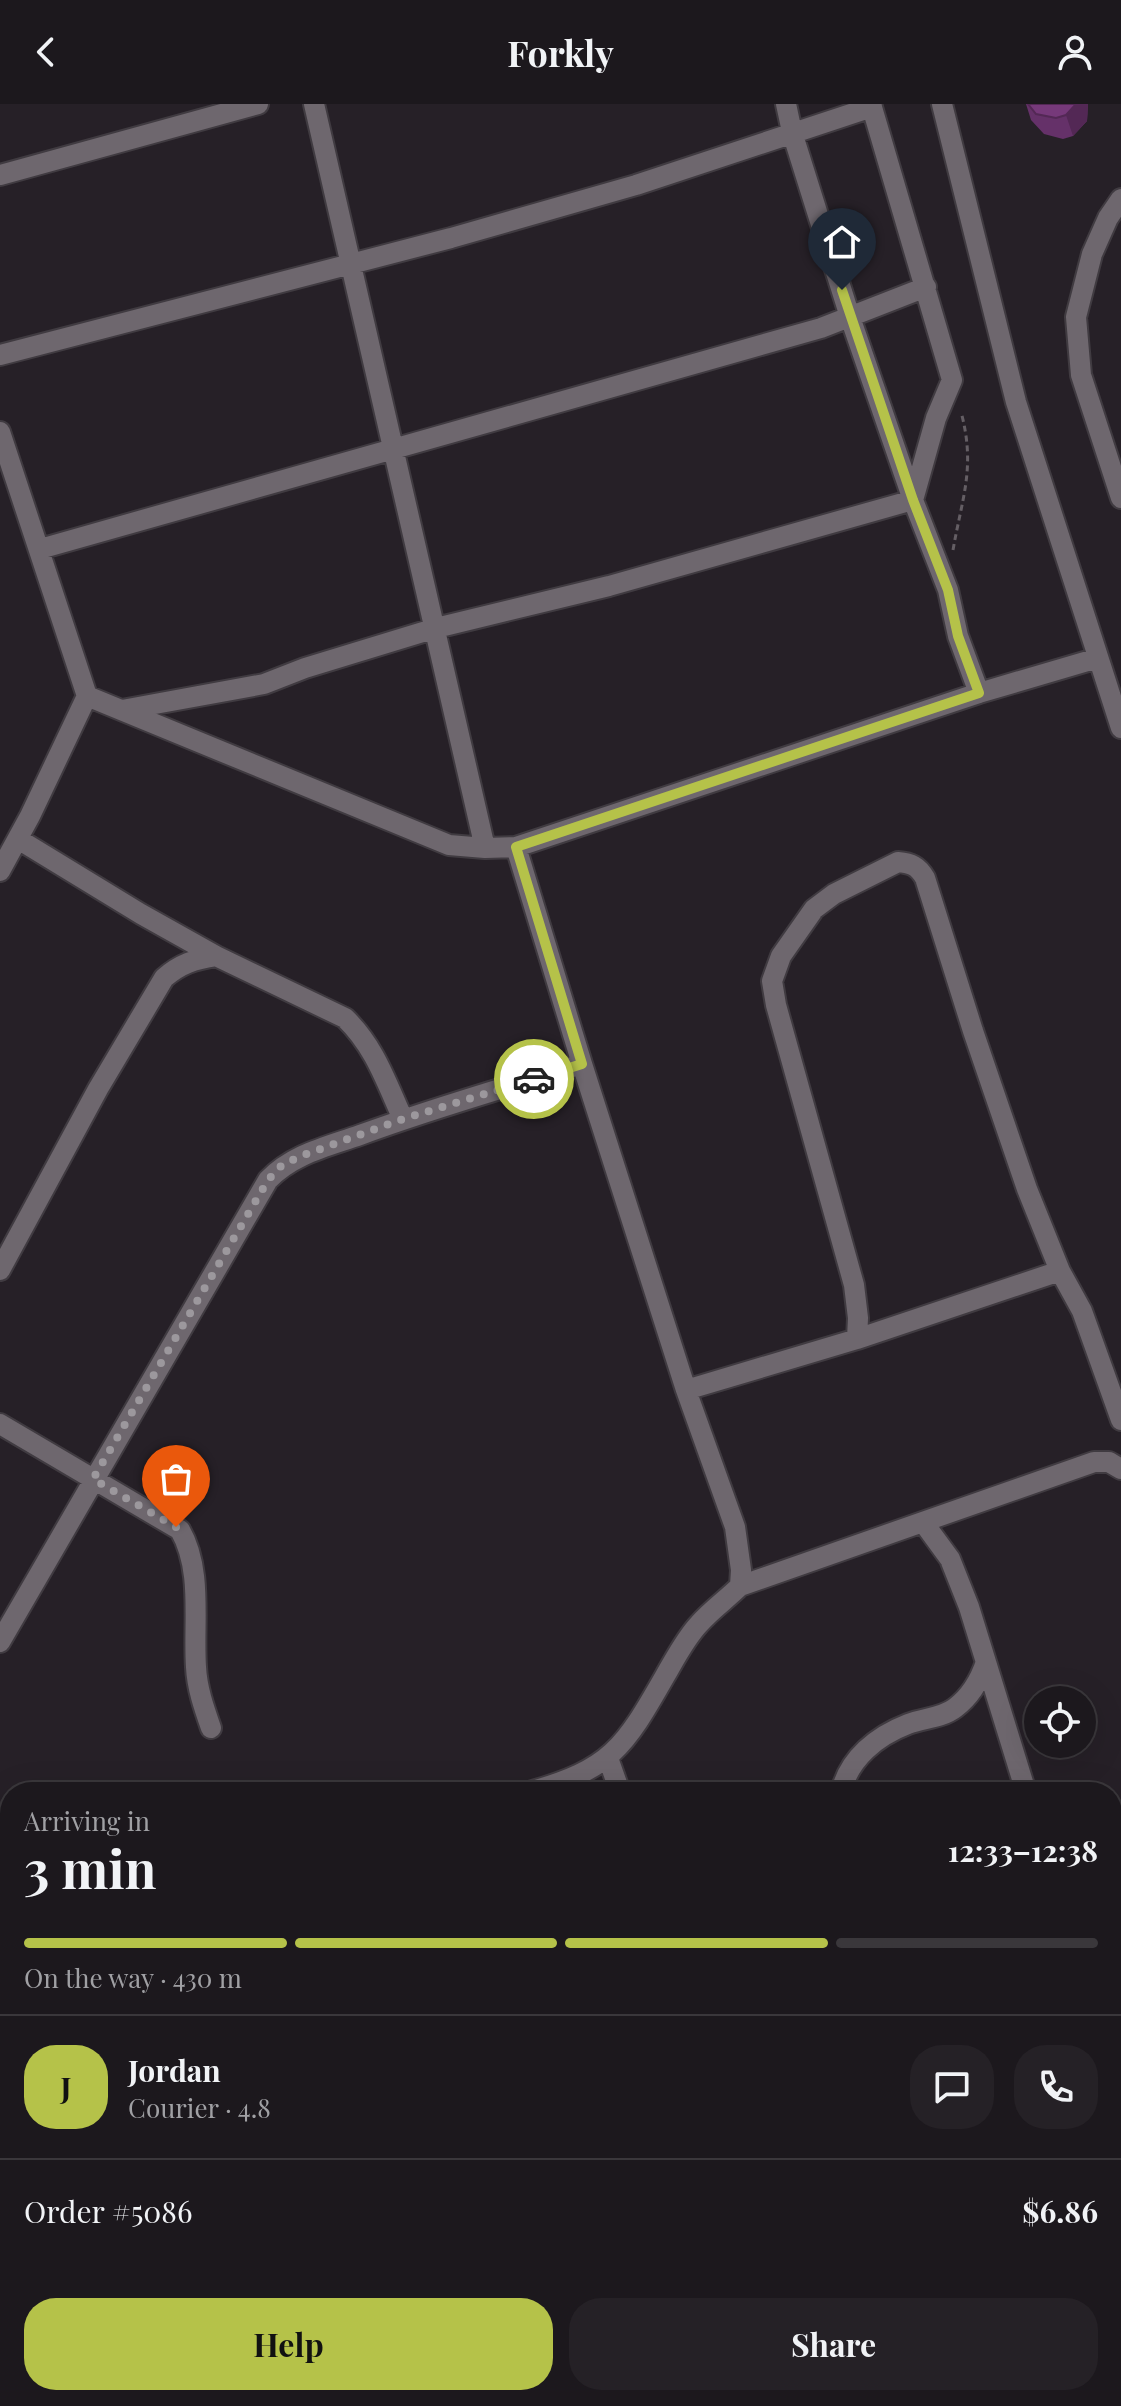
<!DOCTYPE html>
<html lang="en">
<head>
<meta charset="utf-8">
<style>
  :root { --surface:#1c181d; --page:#252126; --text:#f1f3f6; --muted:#a0a0a4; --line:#3a373b; --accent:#b5c249 }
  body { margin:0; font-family:"Playfair Display",serif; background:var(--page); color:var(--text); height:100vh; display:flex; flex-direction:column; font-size:30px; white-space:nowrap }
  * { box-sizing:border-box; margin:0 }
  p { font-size:26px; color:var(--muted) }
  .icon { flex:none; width:44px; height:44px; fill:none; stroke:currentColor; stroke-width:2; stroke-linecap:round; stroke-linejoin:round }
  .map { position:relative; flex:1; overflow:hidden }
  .sheet { position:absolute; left:0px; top:1678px; width:1122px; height:624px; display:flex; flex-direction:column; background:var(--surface); border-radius:32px 32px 0 0; box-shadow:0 8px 32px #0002,0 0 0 2px var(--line) }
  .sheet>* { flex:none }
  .buttons { position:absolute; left:1024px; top:1582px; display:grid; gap:16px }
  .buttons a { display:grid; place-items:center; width:72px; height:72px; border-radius:50%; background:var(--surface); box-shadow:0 8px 32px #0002,0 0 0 2px var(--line); font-size:40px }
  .pin { position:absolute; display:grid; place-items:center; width:68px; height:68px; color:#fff; margin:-82px -34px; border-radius:50% 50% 50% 0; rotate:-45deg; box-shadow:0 0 8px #0007 }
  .pin .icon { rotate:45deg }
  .courier { position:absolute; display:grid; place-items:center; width:80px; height:80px; margin:-40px; border:6px solid #b5c249; border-radius:50%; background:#fff; color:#222; box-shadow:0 2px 10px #0007 }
  .headline em { font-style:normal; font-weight:700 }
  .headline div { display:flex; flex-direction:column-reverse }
  .headline { display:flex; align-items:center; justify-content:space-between; height:136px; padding:0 24px }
  h1 { font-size:52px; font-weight:700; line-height:60px }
  .bar { display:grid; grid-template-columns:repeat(4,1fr); gap:12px 8px; align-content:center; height:96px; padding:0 24px }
  .bar i { height:10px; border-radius:6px; background:var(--line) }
  .bar .on { background:var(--accent) }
  .bar p { grid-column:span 4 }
  .line { display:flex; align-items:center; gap:20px; padding:0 24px; border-top:2px solid var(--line) }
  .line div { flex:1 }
  .round { display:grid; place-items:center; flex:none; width:84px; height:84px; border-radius:32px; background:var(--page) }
  .button { display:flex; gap:16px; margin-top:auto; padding:16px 24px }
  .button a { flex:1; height:92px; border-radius:32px; background:var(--accent); color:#111; font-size:32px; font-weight:700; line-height:92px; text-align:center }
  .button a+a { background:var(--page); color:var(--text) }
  header { display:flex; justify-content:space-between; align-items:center; height:104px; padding:0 24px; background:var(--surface); font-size:36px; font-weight:700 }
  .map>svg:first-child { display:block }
</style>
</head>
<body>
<header><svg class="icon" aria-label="back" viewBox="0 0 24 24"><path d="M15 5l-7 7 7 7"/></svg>Forkly<svg class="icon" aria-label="person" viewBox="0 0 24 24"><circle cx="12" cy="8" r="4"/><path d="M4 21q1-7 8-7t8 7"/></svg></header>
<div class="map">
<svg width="1121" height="2302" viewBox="0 0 1121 2302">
  <rect width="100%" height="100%" fill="#262027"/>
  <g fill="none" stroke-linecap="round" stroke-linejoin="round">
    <defs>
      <path id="minor" d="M314 0 485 744
        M786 0 792 28 850 213 913 396 936 314 952 276 871 0
        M942 0 1016 298 1121 624
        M0 71 258 0
        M1121 95 1108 114 1092 150 1076 213 1081 271 1121 394
        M0 251 451 134 636 81 872 3
        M0 328 87 592
        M40 445 821 224 926 183
        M122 606 264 580 305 564 436 524 609 482 913 396 948 486 958 532 979 589
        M516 743 582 960 686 1286 735 1423 741 1466 740 1482C727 1495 711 1506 699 1520 685 1535 675 1555 665 1572 624 1644 611 1665 529 1688
        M0 767 30 712 87 592 449 741 485 744 516 743 979 589 1098 554
        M216 852 345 914C375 943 386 978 403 1015
        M0 1166 98 985 164 874C180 860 195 855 216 852L141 810 18 735
        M857 1235 858 1214 854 1181 776 901 772 877 781 852 814 805 834 790 898 758C911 759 918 762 925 774L973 927 1027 1085 1060 1167
        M686 1286 857 1235 1060 1167 1082 1207 1121 1316
        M0 1320 180 1426C203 1466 193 1519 196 1563 197 1584 204 1604 211 1624
        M923 1418 950 1455 969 1503 1026 1688
        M740 1482 1094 1358H1109L1121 1365
        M0 1538 268 1076C293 1050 326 1043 360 1031 433 1004 507 983 582 960
        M608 1654 620 1688
        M841 1688C849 1654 877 1632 908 1620 924 1614 942 1614 955 1604 971 1592 980 1576 986 1558
        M0 1864 10 1861
        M1112 1917 1121 1918
        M1112 1982 1121 2010
        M1112 2067 1121 2064
        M1112 2129 1121 2126
        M0 2212 10 2209
        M851 2292 854 2302
        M397 2302 428 2292
        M574 2302 606 2292"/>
    </defs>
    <use href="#minor" stroke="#403b41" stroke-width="24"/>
    <path stroke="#645e64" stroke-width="3" stroke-dasharray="6 4" stroke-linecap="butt" d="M953 446C962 394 976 363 961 308"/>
    <use href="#minor" stroke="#6e676e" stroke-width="20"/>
  </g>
  <path fill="#653169" d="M1026 0H1088L1087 17 1073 32 1063 35 1044 30 1031 16Z"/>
  <path fill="#532855" d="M1076 0H1088L1087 17 1073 32 1066 11Z"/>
  <path fill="#76397a" stroke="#532855" stroke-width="2" d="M1028 0H1076L1066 11 1056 14 1036 10Z"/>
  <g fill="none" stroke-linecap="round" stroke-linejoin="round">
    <path stroke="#9c989d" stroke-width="8" stroke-dasharray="0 14.4" d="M176 1423 93 1375 268 1076 282 1061 301 1052 403 1015 534 975"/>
    <path stroke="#b5c249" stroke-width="10" d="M534 975 582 960 516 743 979 589 958 532 948 486 913 396 842 186"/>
  </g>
</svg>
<div class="buttons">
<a><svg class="icon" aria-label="locate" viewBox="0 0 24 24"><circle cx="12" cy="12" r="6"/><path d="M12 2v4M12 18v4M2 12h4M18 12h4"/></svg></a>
</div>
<div class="pin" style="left:176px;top:1423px;background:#ea580c"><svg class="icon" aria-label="bag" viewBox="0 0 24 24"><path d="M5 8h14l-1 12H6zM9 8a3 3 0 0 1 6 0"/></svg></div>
<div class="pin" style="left:842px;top:186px;background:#1f2937"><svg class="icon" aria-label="home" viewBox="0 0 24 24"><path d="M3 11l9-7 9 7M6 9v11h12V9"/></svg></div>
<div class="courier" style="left:534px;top:975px"><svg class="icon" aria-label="car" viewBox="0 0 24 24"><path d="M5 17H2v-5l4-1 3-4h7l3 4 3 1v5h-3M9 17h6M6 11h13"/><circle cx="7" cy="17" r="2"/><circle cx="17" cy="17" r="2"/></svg></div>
<section class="sheet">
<div class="headline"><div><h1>3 min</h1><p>Arriving in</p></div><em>12:33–12:38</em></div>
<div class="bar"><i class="on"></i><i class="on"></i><i class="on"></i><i></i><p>On the way · 430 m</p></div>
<div class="line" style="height:144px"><b class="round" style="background:var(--accent);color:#111">J</b><div><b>Jordan</b><p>Courier · 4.8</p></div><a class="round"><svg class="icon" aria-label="chat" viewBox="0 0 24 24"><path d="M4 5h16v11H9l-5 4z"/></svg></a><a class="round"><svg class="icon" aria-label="phone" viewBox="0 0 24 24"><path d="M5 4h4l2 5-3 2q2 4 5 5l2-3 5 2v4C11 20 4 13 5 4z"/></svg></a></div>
<div class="line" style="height:104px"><div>Order #5086</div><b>$6.86</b></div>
<div class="button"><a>Help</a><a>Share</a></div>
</section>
</div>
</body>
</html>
